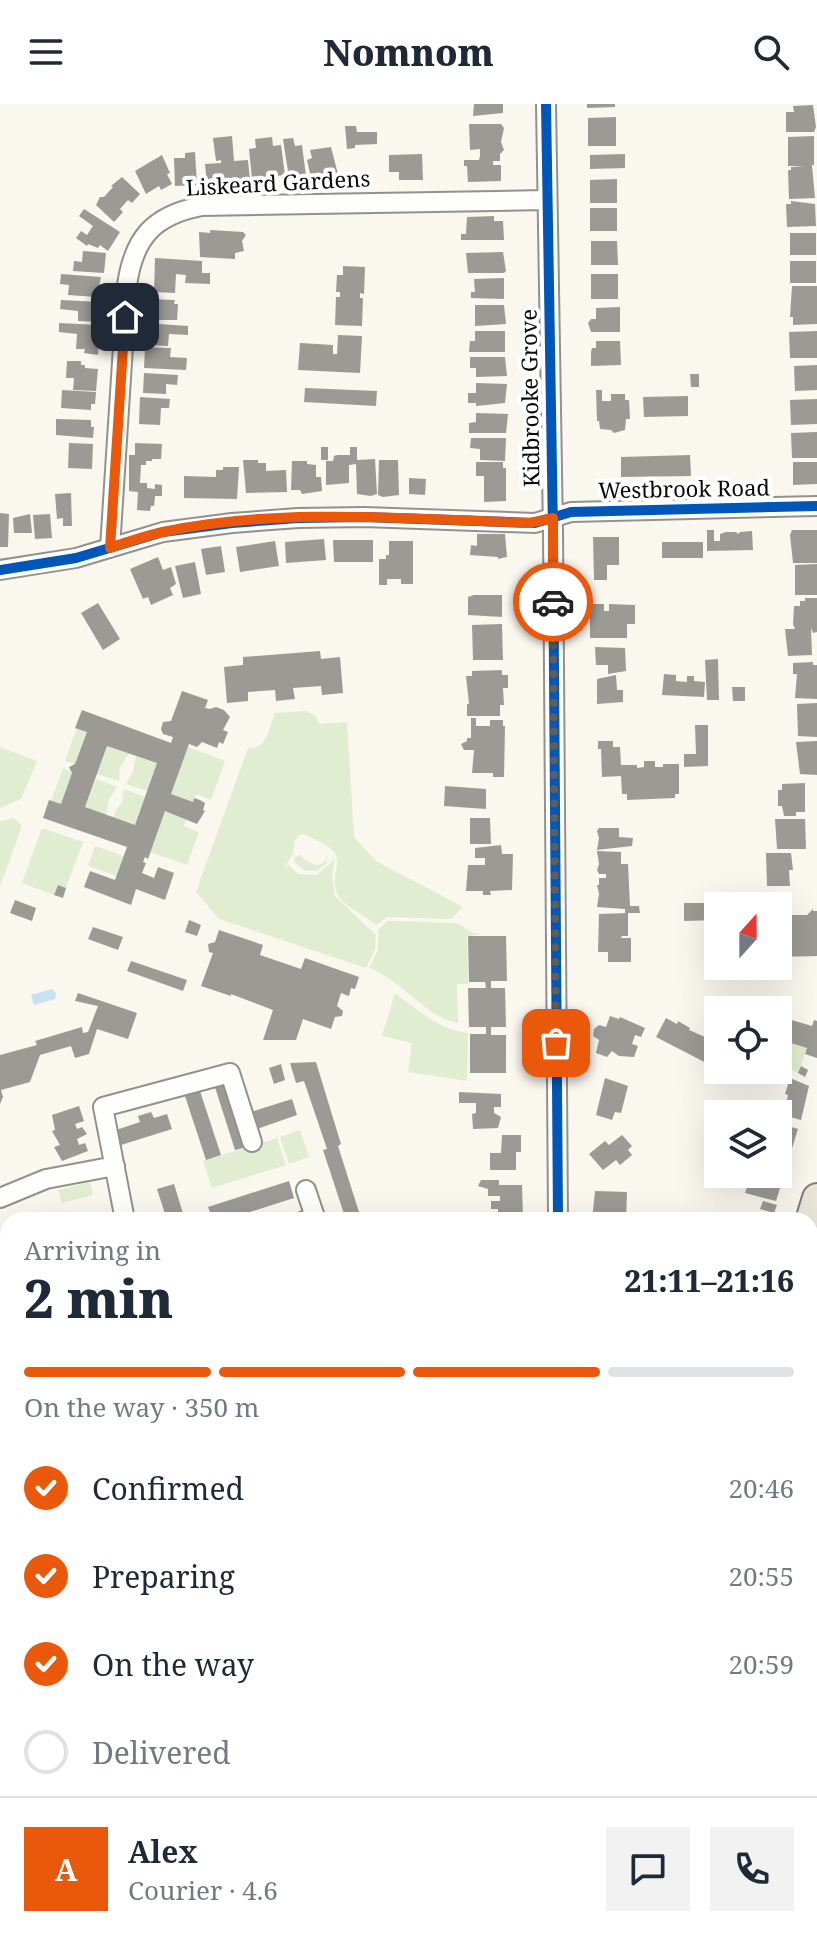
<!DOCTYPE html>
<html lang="en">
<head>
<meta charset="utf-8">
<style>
  :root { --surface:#fff; --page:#f2f2f3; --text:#1f2937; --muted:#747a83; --line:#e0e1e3; --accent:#ea580c }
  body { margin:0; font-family:"Noto Serif",serif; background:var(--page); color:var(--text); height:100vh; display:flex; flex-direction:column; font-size:30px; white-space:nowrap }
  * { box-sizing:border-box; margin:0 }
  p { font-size:26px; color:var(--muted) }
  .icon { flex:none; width:44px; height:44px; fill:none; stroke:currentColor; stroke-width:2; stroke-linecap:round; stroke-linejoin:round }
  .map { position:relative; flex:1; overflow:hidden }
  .details { position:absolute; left:0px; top:1108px; width:818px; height:744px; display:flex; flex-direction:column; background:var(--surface); border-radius:24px 24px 0 0; box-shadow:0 8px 32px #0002 }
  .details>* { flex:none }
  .needle { width:52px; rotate:21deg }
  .controls { position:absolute; left:704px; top:788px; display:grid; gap:16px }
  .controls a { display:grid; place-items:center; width:88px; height:88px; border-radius:0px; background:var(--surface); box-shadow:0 8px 32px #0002; font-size:40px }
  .pin { position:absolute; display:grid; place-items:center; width:68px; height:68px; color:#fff; margin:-34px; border-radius:16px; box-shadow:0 4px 12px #0006 }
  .courier { position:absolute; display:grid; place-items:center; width:80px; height:80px; margin:-40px; border:6px solid #ea580c; border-radius:50%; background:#fff; color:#222; box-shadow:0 2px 10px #0007 }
  .summary em { font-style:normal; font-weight:800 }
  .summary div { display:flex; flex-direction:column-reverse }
  .summary { display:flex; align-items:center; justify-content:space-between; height:136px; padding:0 24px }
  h1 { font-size:52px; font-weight:800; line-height:60px }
  .bar { display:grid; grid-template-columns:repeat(4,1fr); gap:12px 8px; align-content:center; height:96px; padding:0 24px }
  .bar i { height:10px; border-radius:6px; background:var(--line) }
  .bar .on { background:var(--accent) }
  .bar p { grid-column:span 4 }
  .line { display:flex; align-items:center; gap:20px; padding:0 24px; border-top:2px solid var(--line) }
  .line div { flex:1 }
  .round { display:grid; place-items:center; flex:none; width:84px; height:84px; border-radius:0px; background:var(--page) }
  ol { padding:0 24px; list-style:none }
  li { display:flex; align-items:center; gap:24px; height:88px }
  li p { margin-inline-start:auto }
  li .icon { padding:8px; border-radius:50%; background:var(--accent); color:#fff; stroke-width:4 }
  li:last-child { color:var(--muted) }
  li i { width:44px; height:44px; border:4px solid var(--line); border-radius:50% }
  header { display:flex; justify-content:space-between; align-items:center; height:104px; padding:0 24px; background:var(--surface); font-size:36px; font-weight:800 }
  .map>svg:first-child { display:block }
</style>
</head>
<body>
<header><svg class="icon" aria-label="menu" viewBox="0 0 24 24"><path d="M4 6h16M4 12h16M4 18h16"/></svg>Nomnom<svg class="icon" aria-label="search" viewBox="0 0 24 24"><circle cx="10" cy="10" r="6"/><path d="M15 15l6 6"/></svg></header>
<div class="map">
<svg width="817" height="1852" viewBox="0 0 817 1852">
  <rect width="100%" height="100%" fill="#f9f7ee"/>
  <path fill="#e1edd0" d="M306 607 315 611 319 620 347 618 354 733 376 757 463 803 451 815 387 813 376 821C366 812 348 805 340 794 323 769 357 754 316 736 309 733 308 730 299 731L294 738 293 750 284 764 289 761 298 770 317 771 335 755 332 772 335 792 376 831 375 845 366 864 219 815 196 788 248 644C267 646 269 624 275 609Z
    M77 624 87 628 75 660 65 657Z
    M107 642 129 649 120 663 119 677 97 670Z
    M0 643 37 657 21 695 0 704Z
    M188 643 225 657 211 696 196 690 193 698 171 690Z
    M136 652 157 659 147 687 126 680 133 668Z
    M63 664 72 669 61 700 51 697Z
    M96 675 117 683 109 695 106 711 85 703Z
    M124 685 145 693 135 721 113 713 117 704 122 699Z
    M165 707 187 714 184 722 199 728 187 761 150 748Z
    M14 714 21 720V725L0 782V717Z
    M42 724 83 738 66 784 58 781 54 791 22 779Z
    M95 742 124 752 117 772 88 762Z
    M328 750 326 760 316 767 304 766 294 758 295 753 300 751C310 759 322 769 328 750Z
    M388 817 457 819 473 829 482 830 467 832 468 880H457L458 919C424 912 402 876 369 864L378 846V826Z
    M395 889C416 905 441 927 468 929L467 977 408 968 412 939 382 932Z
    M778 935 807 944 798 969 778 959Z
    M300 1026 309 1053 289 1060 280 1033Z
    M277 1034 286 1061 212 1084 203 1057Z
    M90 1078 93 1091 62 1099 58 1086Z
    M8 1509V1741L5 1728 1 1729 0 1724V1511Z
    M104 1844H262L238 1852H66Z
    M350 1844H648L608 1852H325Z"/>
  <path fill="#c9e2ef" d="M52 885 56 889 55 895 34 901 31 891Z"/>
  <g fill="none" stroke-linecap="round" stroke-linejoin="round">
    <path stroke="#c9e2ef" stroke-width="4" d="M810 1668 817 1666
      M297 1852 323 1844"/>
  </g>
  <path fill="#9c9a94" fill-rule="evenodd" d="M474 0H503V9L473 12Z
    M587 0H615V3L587 4Z
    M813 1 816 23 814 28H786V8H794L793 2Z
    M616 13V42H588V14Z
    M469 20H501L504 24 501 38 504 46 500 50V57H493V61H501V77L468 78 467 62H464V56H479L480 52V45L470 46Z
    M345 22H356L357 28H377V40L355 41V44L347 45Z
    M232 32 234 57 248 56 250 76 207 80 205 60 221 59V56L216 57 213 34Z
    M814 32V61H812L815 94 789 95 788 66H791V63L805 62H788V33Z
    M272 33 273 42 281 41 285 71 252 75 249 45 256 44 255 35Z
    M293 34 295 42 302 41 306 72 289 74 283 35Z
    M331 43 339 74 312 78 307 56 312 54 310 46Z
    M195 48 197 81 175 82 174 54H185V49Z
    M422 50 423 76H399V68H389V51Z
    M625 50V64L590 65V51Z
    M162 51 170 69 167 70 172 80 161 86 159 82 146 90 135 67Z
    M122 73 140 90 132 99 128 96 120 105 123 108 114 118 96 101 100 93H104L113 83 111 82Z
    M617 75V99H590V76Z
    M791 97 815 100 816 122 787 123 786 100H791Z
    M590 104H617V127H590Z
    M84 105 120 128 108 147 100 141 98 144 88 140 87 142 76 134 81 127 87 131 93 122 79 112Z
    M494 112V117H503L504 136H461V130H466L467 113Z
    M210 126 243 128 246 131 242 137 244 147 235 149V155L200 153 199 128 210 129Z
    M790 129H816V151H790Z
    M591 137H617L618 161H591Z
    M83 147 106 149 104 169 73 167 74 157 82 158Z
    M503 148 506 167 504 169H468L466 149Z
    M155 154 202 157V169H210V180L185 179 186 171 176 170 175 189 154 188Z
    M790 157H816V179H790Z
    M343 162 365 163 364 190 360 189V194H363L362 222 335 221 336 193H340V188H336L337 171H343Z
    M61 170 101 173 97 193 68 191 69 181 60 180Z
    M591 170H618V195H591Z
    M504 174V195L471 194V188H475L474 175Z
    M792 182H817V220L793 221V213H790Z
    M148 195 175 196 174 200H178L177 216H147Z
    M61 196 102 198 100 218 78 217V207L60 205Z
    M475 201H504L506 220 475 222Z
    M620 203V228H591L588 219 591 215H596V204Z
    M59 219 100 221 98 251 84 249 85 245H76L77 230 59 228Z
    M145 219 188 222V231L169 230 168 242 144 241Z
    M475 227H505V248H469L470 237H475Z
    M817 227V254H790L789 228Z
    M338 231 362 232 360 269 298 266 300 239 333 241V250H337Z
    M596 237H620L621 261 591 262V248L592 244H596Z
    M145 243 171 244 170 253 187 254 186 266 144 264Z
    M470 253H505L507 272 476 273V264H470Z
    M67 257H81V261H85V264L98 265 96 287 73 286 74 274H66Z
    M817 261V286L795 287 794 262Z
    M144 269 178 271 177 281 166 280V290L143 289Z
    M690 270H699V283H691Z
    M476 279 507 280 505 299 476 302V299H468V289H476Z
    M305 284 377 287 376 302 304 298Z
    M62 286 96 288 95 300H91V306L61 304Z
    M596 286H602V297H611V290H625V296H629L630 315H626L625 326 614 329 611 326 600 325 599 317H597Z
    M688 292V312L644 313 643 293Z
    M140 293 170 295 169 304H161L160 321 139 320Z
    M817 295V320L791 321 790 296Z
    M476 309 508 310 506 329H469V319L476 318Z
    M56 315 91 316V323H94L93 334 56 331Z
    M817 328V354H792L791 329Z
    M471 334H506L505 357 480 356V345L470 344Z
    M69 339 93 340 92 365 68 364Z
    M135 339 162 340 161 355H152V357H146V361H141L140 379H147V384L155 385V380L162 381V392H155L154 402H151L150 407 137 406 138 388 129 387V351H135Z
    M321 343H328V356H321Z
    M350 343H357V356L375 355 377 390 371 392 357 390 356 360 349 361V379L326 381V357H333L334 352 337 351H350Z
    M690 351 691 372 621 373V353Z
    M243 356H258V359H266V367L286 366 287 388 246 389Z
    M379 356H398L399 391 383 393 378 391Z
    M292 357H307V360L316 361V373H321L322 387 302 390 300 386H291Z
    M476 358H503V364H506V397L484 398V372H476Z
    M793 358H817V380L793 381Z
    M223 363H239L237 395 184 394V372L216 373V366H223Z
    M409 374 426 375 425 391 409 390Z
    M71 389 72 422H63V414L57 415 55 390Z
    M0 409 9 410 8 443H0Z
    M30 410 32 429H14L13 414Z
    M50 410 52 434 35 435 33 411Z
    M707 426H714V437H720V430L726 428H736L738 430 740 428 752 427 753 446 707 447Z
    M792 426H817V459H793L790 431Z
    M477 430H505L507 453 498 455V453L470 451 471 441 477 442Z
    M593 433H619V461H607V476H594Z
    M324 435 326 456 286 459 285 438Z
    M333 436H373V458H334Z
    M275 437 279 462 240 468 236 443Z
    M389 437H413V480H401V475H387V481H379V455H386V451H389Z
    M662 438H703V454H662Z
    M221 442 225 468 206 471 201 445Z
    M158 453 163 466 171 463 176 480 170 484 173 491 151 501 148 493 143 495 130 465Z
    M195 458 201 490 183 494 175 462Z
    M817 460V491H795V461Z
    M474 491H502V513L468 511V493Z
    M805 494H817V528L813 529 811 524 812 551 788 552 785 525H795L793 520 794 502H800V497H805Z
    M98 499 120 535 103 546 81 509Z
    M590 500H604V507H609V500L635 501V520H627V534H590Z
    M502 520 503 556H473L472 521Z
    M595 543 625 544 626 567 608 570V561H596Z
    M320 547 321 555 340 553 343 589 322 591 321 582 293 584 295 595 276 597 275 586 248 588V597L227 599 224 563 243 561V553Z
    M718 555 719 596H707L705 556Z
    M813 558V561H817V595L795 594 797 570H793V559Z
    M502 566V571H508V584H503L504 601H500V612H467V600H469L466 572H472V567Z
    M664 570 676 571V577L687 578V572H694V577L705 578 704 593 662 591Z
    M616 571 617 586H623V598L597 600V575Z
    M732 583H745V597H733Z
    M182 587 208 596 205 604 210 605 216 603 224 606 230 613 223 626 228 628 223 640 219 638 217 644 202 638 197 643 189 640 171 690 193 698 194 694 200 696 205 699 203 706 205 707 197 720 165 707 148 755 145 753 143 758 146 759 142 769 154 774 158 763 174 769 165 796 136 785 131 801 84 783 90 767 115 776 127 743 43 714 49 696 61 700 72 669 69 663 75 660 87 628 75 624 82 606 171 639 173 633 163 630 161 625 163 618 171 617ZM107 642 157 659 135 721 85 703Z
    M817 599V633L798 632 797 600Z
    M471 614H476V622H490V616H503V622H505L504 673H493V669H472L474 646H464L461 640 467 637V634H471Z
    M695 621H708V662L684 663V650H696Z
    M598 637H613V643H620L621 661H637V664L644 663V657H655V663H663V660H679V690H675V694L627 696V690H622L621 672 602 673 601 645H598Z
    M817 637V671L800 670 796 638Z
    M805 679V708H796V712H784L782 702H778V686H782V680Z
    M445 682 486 685V705L444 702Z
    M470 714H490L491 740H470Z
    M775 715H805L806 745H777Z
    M599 724H619V733L633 734 632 742 597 746 599 734 597 727Z
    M501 741 502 750H513L512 786 490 787 491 791H483V787H466L468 761H485V754H475V744Z
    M597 747 621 748V760H628L630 802H639L640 809H625V805L597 803 599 790 597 781H599V774H606V770H599L597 766 599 760Z
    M766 749H791L793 766H789L790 782H767Z
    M58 781 66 784 63 794 54 791Z
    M714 788 723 790V797L715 799 718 816 684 817V799H705V796L711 795V790Z
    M15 796 36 804 32 817 10 809Z
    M813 805V807H817V852L778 853V811H807Z
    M628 809V832H622L621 834H631V858H608V848H598L599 810Z
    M189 816 201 821 197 832 185 828Z
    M93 823 123 833 118 846 88 835Z
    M219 826 263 841 260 851 301 865 305 854 359 873 355 885 351 884 349 892 341 889 337 902 343 907 342 912 335 913 331 925 303 915 296 936H263L273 906 231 890V892L201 882 213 849 209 848 208 840 215 838Z
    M468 832H506L507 877H491V884H505L506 923H491V931H506V969H470V930H486V923H469L468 884H486L485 878H469Z
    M131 857 187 876 183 887 127 867Z
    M78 889 137 909 128 935 97 925 89 950 75 954 71 942 40 951 30 978 1 986 3 993 0 1000V951L37 941 35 937 82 923 83 929 88 928 98 902 75 897Z
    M610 912 619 915 620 913 645 924 641 933 635 931 632 940 638 942 634 953 619 952 612 947 607 953 596 949 599 936 593 932 594 925 599 921 606 923Z
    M778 912 812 922 814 916 817 917V954L805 950 807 944 778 935Z
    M666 914 677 920 678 917 690 924 689 926 714 937 713 939 718 941V965L656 933Z
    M316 958 341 1040 338 1042 359 1108 345 1113 323 1046 327 1045 305 980 304 977 296 979 290 959Z
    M281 960 285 976 274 980 269 964Z
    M801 962 808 966 805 973 798 969Z
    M605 974 628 982 621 1009 615 1008 612 1016 596 1011Z
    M790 974 809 982 801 1016 779 1010 782 1000 785 1001 787 996 788 991 785 990Z
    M226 977 247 1043 235 1046 214 980Z
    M199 984 221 1051 206 1056 184 989Z
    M459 988 501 990V1003H494V1009L501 1013 498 1024 473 1025 472 1010 476 1009V999H459Z
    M292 995 297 1011 257 1025 251 1008Z
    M79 1002 84 1017 75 1020 77 1025 82 1023 87 1030 77 1035 79 1041 85 1039 88 1047 62 1057 54 1043 60 1041 52 1027 55 1026 52 1011Z
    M151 1008 154 1014 167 1010 172 1025 118 1042 113 1027 140 1018 138 1012Z
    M778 1019 798 1025 789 1054 778 1050Z
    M502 1031H521V1048H516V1066H490V1049H501Z
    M622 1031 632 1042 628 1046 632 1051 620 1061 616 1056 603 1066 589 1050 605 1037 609 1041Z
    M778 1055 786 1057 787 1062 776 1097 745 1089 751 1070H778Z
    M481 1076H499V1081H522L523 1113H498V1105H491V1097H500V1092H488V1085L478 1082Z
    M289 1077 294 1094 225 1116H213L208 1103Z
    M174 1080 178 1093 185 1116H167L157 1085Z
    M595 1087 627 1088 626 1116H592Z
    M763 1097 777 1101 774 1109 760 1105Z
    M8 1188V1196L0 1198V1190Z
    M0 1385 7 1415 0 1416Z
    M817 1483V1520L814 1521 810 1511V1486Z
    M8 1574V1606L0 1608V1576Z
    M817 1702V1769L813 1771 817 1790V1852H777L775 1844H810V1704Z
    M665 1844H720L721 1851 633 1852Z"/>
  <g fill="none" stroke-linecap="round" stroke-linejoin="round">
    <defs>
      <path id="street" d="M546 0 553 428 558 1116
        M110 444 127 181C134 133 154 111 202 102L546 96
        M0 466 76 454 163 428 232 419 298 414 364 413 535 419 571 408 817 402
        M306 1086 315 1113 306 1116
        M0 1094 46 1075 115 1062
        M125 1116 103 1003 230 969 252 1038
        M0 1492 8 1491"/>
      <path id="primary" d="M810 1117 817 1094
        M810 1373 817 1391"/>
    </defs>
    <use href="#street" stroke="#92918d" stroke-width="22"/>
    <use href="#primary" stroke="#7f7f7a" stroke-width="32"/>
    <use href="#street" stroke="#fefefc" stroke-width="18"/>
    <use href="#primary" stroke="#e9e6d9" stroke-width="28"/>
    <defs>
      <path id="cycleway" d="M546 0 553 428 558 1116
        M0 466 76 454 163 428 232 419 298 414 364 413 535 419 571 408 817 402"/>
    </defs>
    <use href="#cycleway" stroke="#fff" stroke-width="15"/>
    <use href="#cycleway" stroke="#0057b8" stroke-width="10"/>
  </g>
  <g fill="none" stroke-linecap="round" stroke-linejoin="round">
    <path stroke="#5e5e5a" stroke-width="8" stroke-dasharray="0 14.4" d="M553 498 556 939"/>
    <path stroke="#ea580c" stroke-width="10" d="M125 213 110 444C127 438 145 432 163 428 277 403 413 415 530 419L553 414V498"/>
  </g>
  <g text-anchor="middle" stroke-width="8" stroke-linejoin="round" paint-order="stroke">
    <g font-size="22" fill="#0b0b0b" stroke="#fff">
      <text transform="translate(278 79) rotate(-3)" y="8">Liskeard Gardens</text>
      <text transform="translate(530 294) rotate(-91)" y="8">Kidbrooke Grove</text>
      <text transform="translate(684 385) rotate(-1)" y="8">Westbrook Road</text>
    </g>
  </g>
</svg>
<div class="controls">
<a><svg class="needle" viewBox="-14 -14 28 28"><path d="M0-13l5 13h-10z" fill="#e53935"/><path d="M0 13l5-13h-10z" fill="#747a83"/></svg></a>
<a><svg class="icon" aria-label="locate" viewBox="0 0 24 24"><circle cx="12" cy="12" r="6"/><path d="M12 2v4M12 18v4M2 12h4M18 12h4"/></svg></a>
<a><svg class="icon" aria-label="layers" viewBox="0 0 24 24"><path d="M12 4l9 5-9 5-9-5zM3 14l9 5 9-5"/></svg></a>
</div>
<div class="pin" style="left:556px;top:939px;background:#ea580c"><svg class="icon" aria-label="bag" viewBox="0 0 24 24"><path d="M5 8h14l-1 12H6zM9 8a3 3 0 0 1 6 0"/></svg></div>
<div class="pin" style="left:125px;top:213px;background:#1f2937"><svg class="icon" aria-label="home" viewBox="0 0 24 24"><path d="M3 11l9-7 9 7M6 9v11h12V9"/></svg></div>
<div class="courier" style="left:553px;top:498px"><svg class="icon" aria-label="car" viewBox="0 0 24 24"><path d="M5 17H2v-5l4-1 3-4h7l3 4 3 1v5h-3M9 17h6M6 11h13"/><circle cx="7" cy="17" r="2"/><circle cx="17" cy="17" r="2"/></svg></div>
<section class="details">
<div class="summary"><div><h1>2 min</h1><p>Arriving in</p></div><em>21:11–21:16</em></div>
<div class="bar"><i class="on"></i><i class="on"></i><i class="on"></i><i></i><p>On the way · 350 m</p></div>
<ol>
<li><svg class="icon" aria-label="check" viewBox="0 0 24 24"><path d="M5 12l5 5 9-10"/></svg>Confirmed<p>20:46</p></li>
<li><svg class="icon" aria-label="check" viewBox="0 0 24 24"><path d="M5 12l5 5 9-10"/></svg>Preparing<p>20:55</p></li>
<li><svg class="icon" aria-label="check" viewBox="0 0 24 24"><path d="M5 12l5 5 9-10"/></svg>On the way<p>20:59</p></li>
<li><i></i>Delivered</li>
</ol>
<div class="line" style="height:144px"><b class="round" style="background:var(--accent);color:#fff">A</b><div><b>Alex</b><p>Courier · 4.6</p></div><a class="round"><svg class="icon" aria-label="chat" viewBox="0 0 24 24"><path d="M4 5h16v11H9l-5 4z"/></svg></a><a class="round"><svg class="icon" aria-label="phone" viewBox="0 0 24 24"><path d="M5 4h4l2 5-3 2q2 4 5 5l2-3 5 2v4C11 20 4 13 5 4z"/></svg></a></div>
</section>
</div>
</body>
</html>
